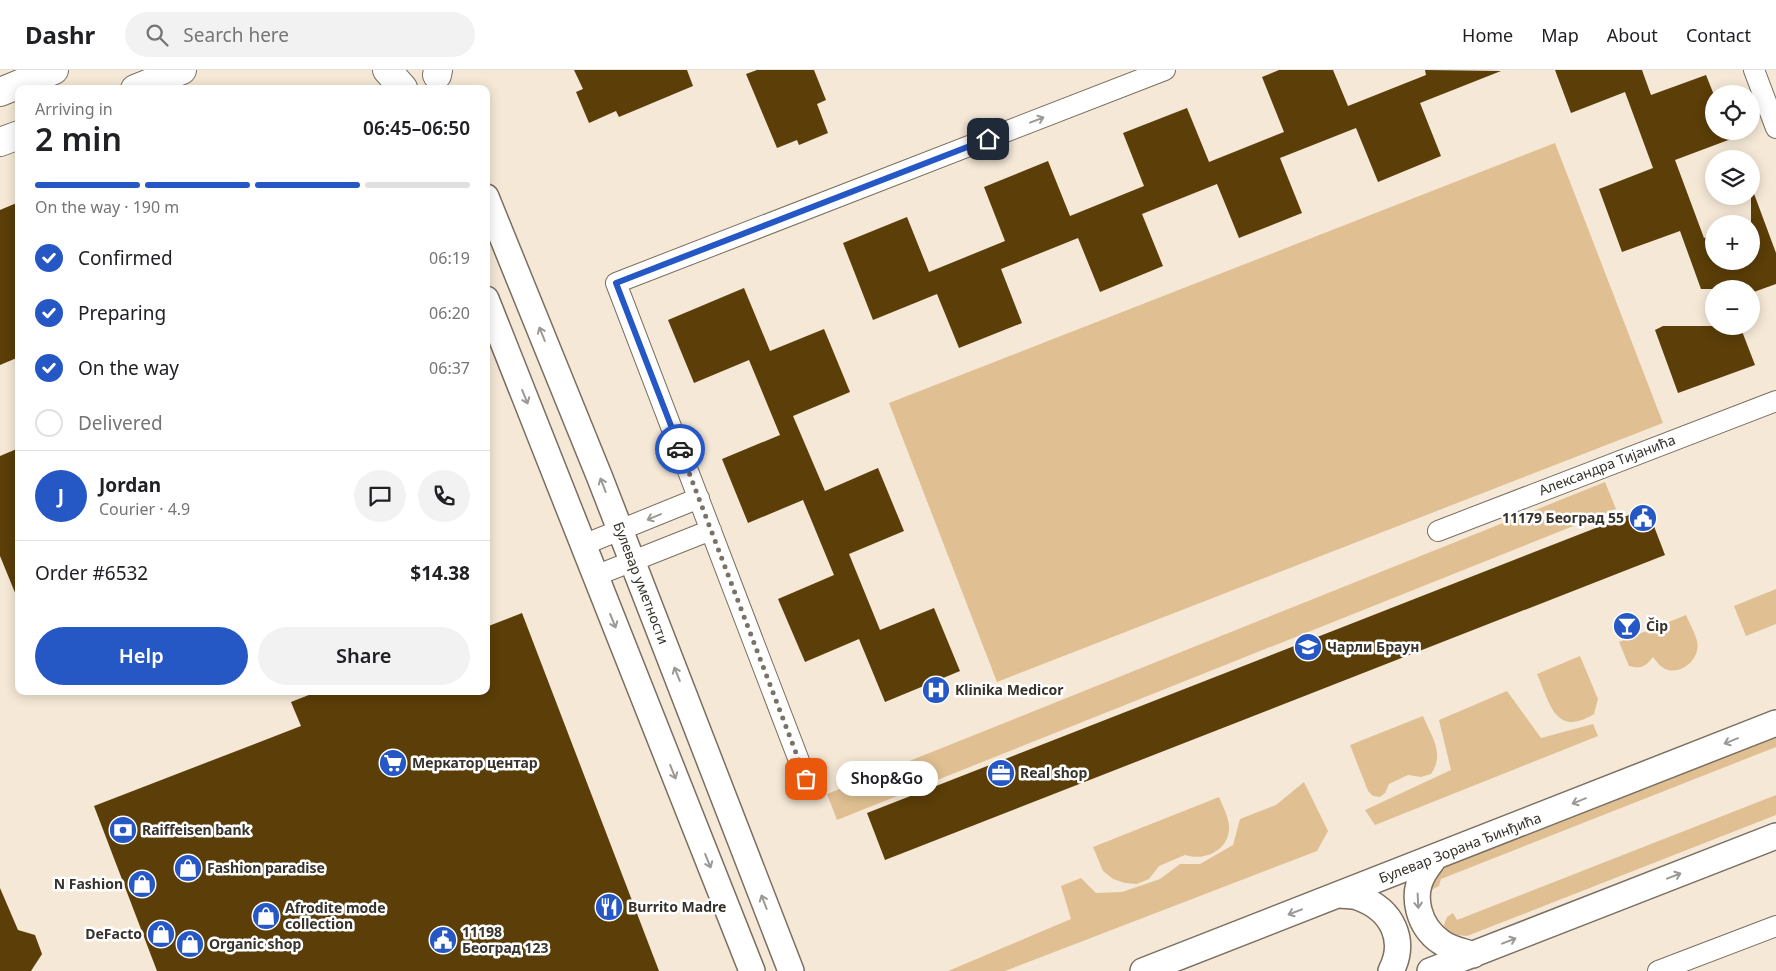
<!DOCTYPE html>
<html lang="en">
<head>
<meta charset="utf-8">
<style>
  :root { --surface:#fff; --page:#f2f2f2; --text:#202124; --muted:#757577; --line:#e0e0e0; --accent:#2557c5 }
  body { margin:0; font-family:"Noto Sans",sans-serif; background:var(--page); color:var(--text); height:100vh; display:flex; flex-direction:column; font-size:19px; white-space:nowrap }
  * { box-sizing:border-box; margin:0 }
  p { font-size:16px; color:var(--muted) }
  .icon { flex:none; width:28px; height:28px; fill:none; stroke:currentColor; stroke-width:2; stroke-linecap:round; stroke-linejoin:round }
  .map { position:relative; flex:1; overflow:hidden }
  .details { position:absolute; left:15px; top:15px; width:475px; height:610px; display:flex; flex-direction:column; background:var(--surface); border-radius:10px; box-shadow:0 2px 12px #0003 }
  .details>* { flex:none }
  .controls { position:absolute; left:1705px; top:15px; display:grid; gap:10px }
  .controls a { display:grid; place-items:center; width:55px; height:55px; border-radius:50%; background:var(--surface); box-shadow:0 2px 12px #0003; font-size:25px }
  .pin { position:absolute; display:grid; place-items:center; width:42px; height:42px; color:#fff; margin:-21px; border-radius:10px; box-shadow:0 2px 8px #0006 }
  .courier { position:absolute; display:grid; place-items:center; width:50px; height:50px; margin:-25px; border:4px solid #2557c5; border-radius:50%; background:#fff; color:#222; box-shadow:0 1px 6px #0007 }
  .bubble { position:absolute; height:35px; border-radius:18px; background:var(--surface); box-shadow:0 2px 12px #0003; font-size:16px; font-weight:600; line-height:35px; text-align:center }
  .headline em { font-style:normal; font-weight:600 }
  .headline div { display:flex; flex-direction:column-reverse }
  .headline { display:flex; align-items:center; justify-content:space-between; height:85px; padding:0 20px }
  h1 { font-size:32px; font-weight:600; line-height:38px }
  .bar { display:grid; grid-template-columns:repeat(4,1fr); gap:8px 5px; align-content:center; height:60px; padding:0 20px }
  .bar i { height:6px; border-radius:4px; background:var(--line) }
  .bar .selected { background:var(--accent) }
  .bar p { grid-column:span 4 }
  .line { display:flex; align-items:center; gap:12px; padding:0 20px; border-top:1px solid var(--line) }
  .line div { flex:1 }
  .round { display:grid; place-items:center; flex:none; width:52px; height:52px; border-radius:26px; background:var(--page) }
  ol { padding:0 20px; list-style:none }
  li { display:flex; align-items:center; gap:15px; height:55px }
  li p { margin-inline-start:auto }
  li .icon { padding:5px; border-radius:50%; background:var(--accent); color:#fff; stroke-width:4 }
  li:last-child { color:var(--muted) }
  li i { width:28px; height:28px; border:2px solid var(--line); border-radius:50% }
  .button { display:flex; gap:10px; margin-top:auto; padding:10px 20px }
  .button a { flex:1; height:58px; border-radius:30px; background:var(--accent); color:#fff; font-size:20px; font-weight:600; line-height:58px; text-align:center }
  .button a+a { background:var(--page); color:var(--text) }
  header { display:flex; align-items:center; gap:30px; box-sizing:border-box; height:70px; padding:0 25px; background:var(--surface); border-bottom:1px solid var(--line) }
  header strong { font-size:24px }
  nav { display:flex; gap:28px; margin-inline-start:auto; font-size:18px }
  .search { width:350px; height:45px; background:var(--page); display:flex; align-items:center; gap:12px; box-sizing:border-box; padding:0 18px; border-radius:28px; color:var(--muted); font-size:19px }
  .map>svg:first-child { display:block }
</style>
</head>
<body>
<header>
<strong>Dashr</strong>
<div class="search"><svg class="icon" aria-label="search" viewBox="0 0 24 24"><circle cx="10" cy="10" r="6"/><path d="M15 15l6 6"/></svg>Search here</div>
<nav><a>Home</a><a>Map</a><a>About</a><a>Contact</a></nav>
</header>
<div class="map">
<svg width="1776" height="901" viewBox="0 0 1776 901">
  <rect width="100%" height="100%" fill="#f5e8d6"/>
  <path fill="#e0c092" d="M1555 73 1663 353 997 612 889 333Z
    M1605 412 1616 439 837 750 827 724Z
    M1776 519V554L1746 566 1734 536Z
    M1686 545C1689 553 1695 562 1697 571 1701 587 1684 604 1668 600 1661 598 1657 592 1653 587 1645 597 1641 599 1629 596L1619 572Z
    M1580 586 1598 629 1594 644C1555 668 1550 633 1537 604Z
    M1507 621 1541 668 1593 654 1598 666 1375 755 1365 740 1451 700 1439 650Z
    M1423 646C1432 668 1445 683 1431 704L1421 707 1408 705 1389 714 1385 723 1380 727 1373 726 1368 721 1350 675Z
    M1776 658V677L1441 809 1439 816 1431 820 1429 814 1434 795Z
    M1304 712 1328 761 1317 781 1005 901H948L1071 849 1061 816 1081 808 1096 823 1122 822 1160 809 1180 794H1200L1233 775 1240 749 1276 735Z
    M1776 725V745L1467 866 1447 864 1443 857 1447 847 1453 843 1457 850Z
    M1219 727C1223 737 1230 749 1229 760 1227 782 1203 791 1185 785L1159 796 1149 809 1137 814 1125 813 1113 809 1103 801 1093 777Z"/>
  <path fill="#5b3e08" d="M574 0H687L693 16 619 47 616 41 589 53 576 22 583 19Z
    M757 0H814L826 30 817 34 828 63 799 75 797 70 777 78 746 4Z
    M1279 0H1333L1348 36 1426 5 1425 0 1501 1 1420 33 1441 86 1378 112 1356 58 1280 88 1302 143 1239 168 1217 114 1142 144 1163 196 1100 222 1078 168 1001 199 1022 253 959 278 937 224 873 250 843 173 907 147 929 202 1005 171 984 117 1048 91 1070 146 1144 116 1123 63 1187 38 1209 92 1284 62 1262 7Z
    M1555 0H1642L1651 25 1706 5 1714 25V61H1747V63L1675 90 1704 168 1714 164V191H1751V121H1753L1776 183V214L1751 223V219H1701L1680 161 1622 182 1599 119 1653 98 1625 22 1571 43Z
    M19 132V287L0 295V140Z
    M744 218 770 281 824 259 850 322 793 346 825 421 878 398 904 461 849 484 880 560 934 538 960 601 885 632 859 569 805 592 778 529 834 505 803 430 748 453 722 389 780 365 749 290 694 313 668 250Z
    M1663 256H1740L1755 295 1678 323 1655 260Z
    M19 378V530H18L0 486V386Z
    M1647 438 1665 485 885 790 867 743Z
    M522 543 659 901H157L94 736 301 656 291 632 319 621H486V557Z
    M0 818 18 860 35 865 42 884 31 901H0Z"/>
  <g fill="none" stroke-linecap="round" stroke-linejoin="round">
    <defs>
      <path id="minor" d="M1754 0 1776 58
        M1438 461 1776 331
        M583 475 699 428
        M595 506 711 460
        M806 709 616 213 1165 0
        M1658 901 1776 856"/>
      <path id="tertiary" d="M486 127 600 408 791 901
        M486 229 752 901
        M1435 787C1431 793 1427 798 1424 803 1410 826 1419 857 1441 872 1450 879 1463 881 1473 885
        M1340 825C1346 826 1354 825 1360 828 1392 840 1407 870 1391 901
        M1143 901 1776 653
        M1430 901 1776 766"/>
      <path id="secondary" d="M387 0 403 18
        M437 5 438 0
        M135 19 182 0
        M0 22 54 0
        M0 72 19 65"/>
    </defs>
    <use href="#minor" stroke="#7a6f60" stroke-width="22"/>
    <use href="#tertiary" stroke="#7a6f60" stroke-width="28"/>
    <use href="#secondary" stroke="#7a6f60" stroke-width="30"/>
    <use href="#minor" stroke="#fff" stroke-width="20"/>
    <use href="#tertiary" stroke="#fff" stroke-width="25"/>
    <use href="#secondary" stroke="#fff" stroke-width="28"/>
  </g>
  <defs><path id="oneway-shaft" d="M-6 0H5M1.5-3L5.5 0L1.5 3" fill="none" stroke-width="1.6" stroke-linecap="round" stroke-linejoin="round" transform="scale(1.25)"/></defs>
  <g stroke="#9b9895">
    <use href="#oneway-shaft" transform="translate(1037 50) rotate(-21)"/>
    <use href="#oneway-shaft" transform="translate(542 264) rotate(-112)"/>
    <use href="#oneway-shaft" transform="translate(525 327) rotate(68)"/>
    <use href="#oneway-shaft" transform="translate(603 415) rotate(-111)"/>
    <use href="#oneway-shaft" transform="translate(654 447) rotate(157)"/>
    <use href="#oneway-shaft" transform="translate(613 551) rotate(68)"/>
    <use href="#oneway-shaft" transform="translate(677 604) rotate(-112)"/>
    <use href="#oneway-shaft" transform="translate(1731 671) rotate(158)"/>
    <use href="#oneway-shaft" transform="translate(673 702) rotate(68)"/>
    <use href="#oneway-shaft" transform="translate(1579 731) rotate(158)"/>
    <use href="#oneway-shaft" transform="translate(708 791) rotate(68)"/>
    <use href="#oneway-shaft" transform="translate(1674 806) rotate(-21)"/>
    <use href="#oneway-shaft" transform="translate(1418 831) rotate(87)"/>
    <use href="#oneway-shaft" transform="translate(764 832) rotate(-111)"/>
    <use href="#oneway-shaft" transform="translate(1295 842) rotate(159)"/>
    <use href="#oneway-shaft" transform="translate(1509 871) rotate(-21)"/>
  </g>
  <g fill="none" stroke-linecap="round" stroke-linejoin="round">
    <path stroke="#7a7267" stroke-width="5" stroke-dasharray="0 9" d="M680 379 806 709"/>
    <path stroke="#2557c5" stroke-width="6" d="M680 379 616 213 988 69"/>
  </g>
  <defs>
    <symbol id="civic-disc" viewBox="-11 -11 22 22"><circle r="9.5" fill="#2557c5" stroke="#fff"/><path d="M-.6-6.5H3V-4.5H.6V-3L4-1V1h2V6H-6V1h2V-1L-.6-3ZM-1.2 2.5V6h2.4V2.5Z" fill="#fff"/></symbol>
    <symbol id="bar-disc" viewBox="-11 -11 22 22"><circle r="9.5" fill="#2557c5" stroke="#fff"/><path d="M-6-5H6L.8 .8V4.5H3.5V6h-7V4.5H-.8V.8Z" fill="#fff"/></symbol>
    <symbol id="school-disc" viewBox="-11 -11 22 22"><circle r="9.5" fill="#2557c5" stroke="#fff"/><path d="M0-5L7-2L0 1L-7-2ZM-4 1L0 2.5L4 1V4Q0 6-4 4Z" fill="#fff"/></symbol>
    <symbol id="hospital-disc" viewBox="-11 -11 22 22"><circle r="9.5" fill="#2557c5" stroke="#fff"/><path d="M-5-5h3v3.5h4V-5h3V5h-3V1.5h-4V5h-3Z" fill="#fff"/></symbol>
    <symbol id="supermarket-disc" viewBox="-11 -11 22 22"><circle r="9.5" fill="#2557c5" stroke="#fff"/><path d="M-6-5.5h2.5l.6 2H6L4.5 2H-2.5L-4.4-4H-6ZM-1.5 3.2a1.3 1.3 0 1 0 .1 0ZM3 3.2a1.3 1.3 0 1 0 .1 0Z" fill="#fff"/></symbol>
    <symbol id="office-disc" viewBox="-11 -11 22 22"><circle r="9.5" fill="#2557c5" stroke="#fff"/><path d="M-6-3h4V-5.5h4V-3h4V5H-6ZM-1-4.5V-3h2v-1.5ZM-6 0V1H6V0Z" fill="#fff"/></symbol>
    <symbol id="bank-disc" viewBox="-11 -11 22 22"><circle r="9.5" fill="#2557c5" stroke="#fff"/><path d="M-6-4H6V4H-6ZM0-2.3a2.3 2.3 0 1 0 0 4.6a2.3 2.3 0 1 0 0-4.6Z" fill="#fff"/></symbol>
    <symbol id="shop-disc" viewBox="-11 -11 22 22"><circle r="9.5" fill="#2557c5" stroke="#fff"/><path d="M-5-2.5h2.3a2.7 3.5 0 0 1 5.4 0H5L5.5 6h-11ZM-1.5-2.5h3a1.5 2.3 0 0 0-3 0Z" fill="#fff"/></symbol>
    <symbol id="restaurant-disc" viewBox="-11 -11 22 22"><circle r="9.5" fill="#2557c5" stroke="#fff"/><path d="M-5-6h1v4h1v-4h1v4h1v-4h1v5L-1.5 .5V6h-2V.5L-5-1ZM5-6V6H3V1.5H1.5Q1.5-4 5-6Z" fill="#fff"/></symbol>
  </defs>
  <g fill-rule="evenodd">
    <use href="#civic-disc" x="1627" y="432" width="32" height="32"/>
    <use href="#bar-disc" x="1611" y="540" width="32" height="32"/>
    <use href="#school-disc" x="1292" y="561" width="32" height="32"/>
    <use href="#hospital-disc" x="920" y="604" width="32" height="32"/>
    <use href="#supermarket-disc" x="377" y="677" width="32" height="32"/>
    <use href="#office-disc" x="985" y="687" width="32" height="32"/>
    <use href="#bank-disc" x="107" y="744" width="32" height="32"/>
    <use href="#shop-disc" x="172" y="782" width="32" height="32"/>
    <use href="#shop-disc" x="126" y="798" width="32" height="32"/>
    <use href="#restaurant-disc" x="593" y="821" width="32" height="32"/>
    <use href="#shop-disc" x="250" y="830" width="32" height="32"/>
    <use href="#shop-disc" x="145" y="848" width="32" height="32"/>
    <use href="#civic-disc" x="427" y="854" width="32" height="32"/>
    <use href="#shop-disc" x="174" y="858" width="32" height="32"/>
  </g>
  <g text-anchor="middle" stroke-width="5" stroke-linejoin="round" paint-order="stroke">
    <g font-size="14" fill="#37322b" stroke="#fff">
      <text transform="translate(1607 395) rotate(-21)" y="5">Александра Тијанића</text>
      <text transform="translate(641 513) rotate(69)" y="5">Булевар уметности</text>
      <text transform="translate(1460 778) rotate(-21)" y="5">Булевар Зорана Ђинђића</text>
    </g>
    <g font-size="14" font-weight="bold" fill="#37322b" stroke="#fff" text-anchor="start">
      <text x="1624" y="453" text-anchor="end">11179 Београд 55</text>
      <text x="1646" y="561">Čip</text>
      <text x="1327" y="582">Чарли Браун</text>
      <text x="955" y="625">Klinika Medicor</text>
      <text x="412" y="698">Меркатор центар</text>
      <text x="1020" y="708">Real shop</text>
      <text x="142" y="765">Raiffeisen bank</text>
      <text x="207" y="803">Fashion paradise</text>
      <text x="123" y="819" text-anchor="end">N Fashion</text>
      <text x="628" y="842">Burrito Madre</text>
      <text x="285" y="843">Afrodite mode<tspan x="285" dy="16">collection</tspan></text>
      <text x="462" y="867">11198<tspan x="462" dy="16">Београд 123</tspan></text>
      <text x="142" y="869" text-anchor="end">DeFacto</text>
      <text x="209" y="879">Organic shop</text>
    </g>
  </g>
</svg>
<div class="controls">
<a><svg class="icon" aria-label="locate" viewBox="0 0 24 24"><circle cx="12" cy="12" r="6"/><path d="M12 2v4M12 18v4M2 12h4M18 12h4"/></svg></a>
<a><svg class="icon" aria-label="layers" viewBox="0 0 24 24"><path d="M12 4l9 5-9 5-9-5zM3 14l9 5 9-5"/></svg></a>
<a>+</a>
<a>−</a>
</div>
<div class="pin" style="left:806px;top:709px;background:#ea580c"><svg class="icon" aria-label="bag" viewBox="0 0 24 24"><path d="M5 8h14l-1 12H6zM9 8a3 3 0 0 1 6 0"/></svg></div>
<div class="pin" style="left:988px;top:69px;background:#1f2937"><svg class="icon" aria-label="home" viewBox="0 0 24 24"><path d="M3 11l9-7 9 7M6 9v11h12V9"/></svg></div>
<div class="courier" style="left:680px;top:379px"><svg class="icon" aria-label="car" viewBox="0 0 24 24"><path d="M5 17H2v-5l4-1 3-4h7l3 4 3 1v5h-3M9 17h6M6 11h13"/><circle cx="7" cy="17" r="2"/><circle cx="17" cy="17" r="2"/></svg></div>
<div class="bubble" style="left:836px;top:691px;width:102px">Shop&amp;Go</div>
<section class="details">
<div class="headline"><div><h1>2 min</h1><p>Arriving in</p></div><em>06:45–06:50</em></div>
<div class="bar"><i class="selected"></i><i class="selected"></i><i class="selected"></i><i></i><p>On the way · 190 m</p></div>
<ol>
<li><svg class="icon" aria-label="check" viewBox="0 0 24 24"><path d="M5 12l5 5 9-10"/></svg>Confirmed<p>06:19</p></li>
<li><svg class="icon" aria-label="check" viewBox="0 0 24 24"><path d="M5 12l5 5 9-10"/></svg>Preparing<p>06:20</p></li>
<li><svg class="icon" aria-label="check" viewBox="0 0 24 24"><path d="M5 12l5 5 9-10"/></svg>On the way<p>06:37</p></li>
<li><i></i>Delivered</li>
</ol>
<div class="line" style="height:90px"><b class="round" style="background:var(--accent);color:#fff">J</b><div><b>Jordan</b><p>Courier · 4.9</p></div><a class="round"><svg class="icon" aria-label="chat" viewBox="0 0 24 24"><path d="M4 5h16v11H9l-5 4z"/></svg></a><a class="round"><svg class="icon" aria-label="phone" viewBox="0 0 24 24"><path d="M5 4h4l2 5-3 2q2 4 5 5l2-3 5 2v4C11 20 4 13 5 4z"/></svg></a></div>
<div class="line" style="height:65px"><div>Order #6532</div><b>$14.38</b></div>
<div class="button"><a>Help</a><a>Share</a></div>
</section>
</div>
</body>
</html>
